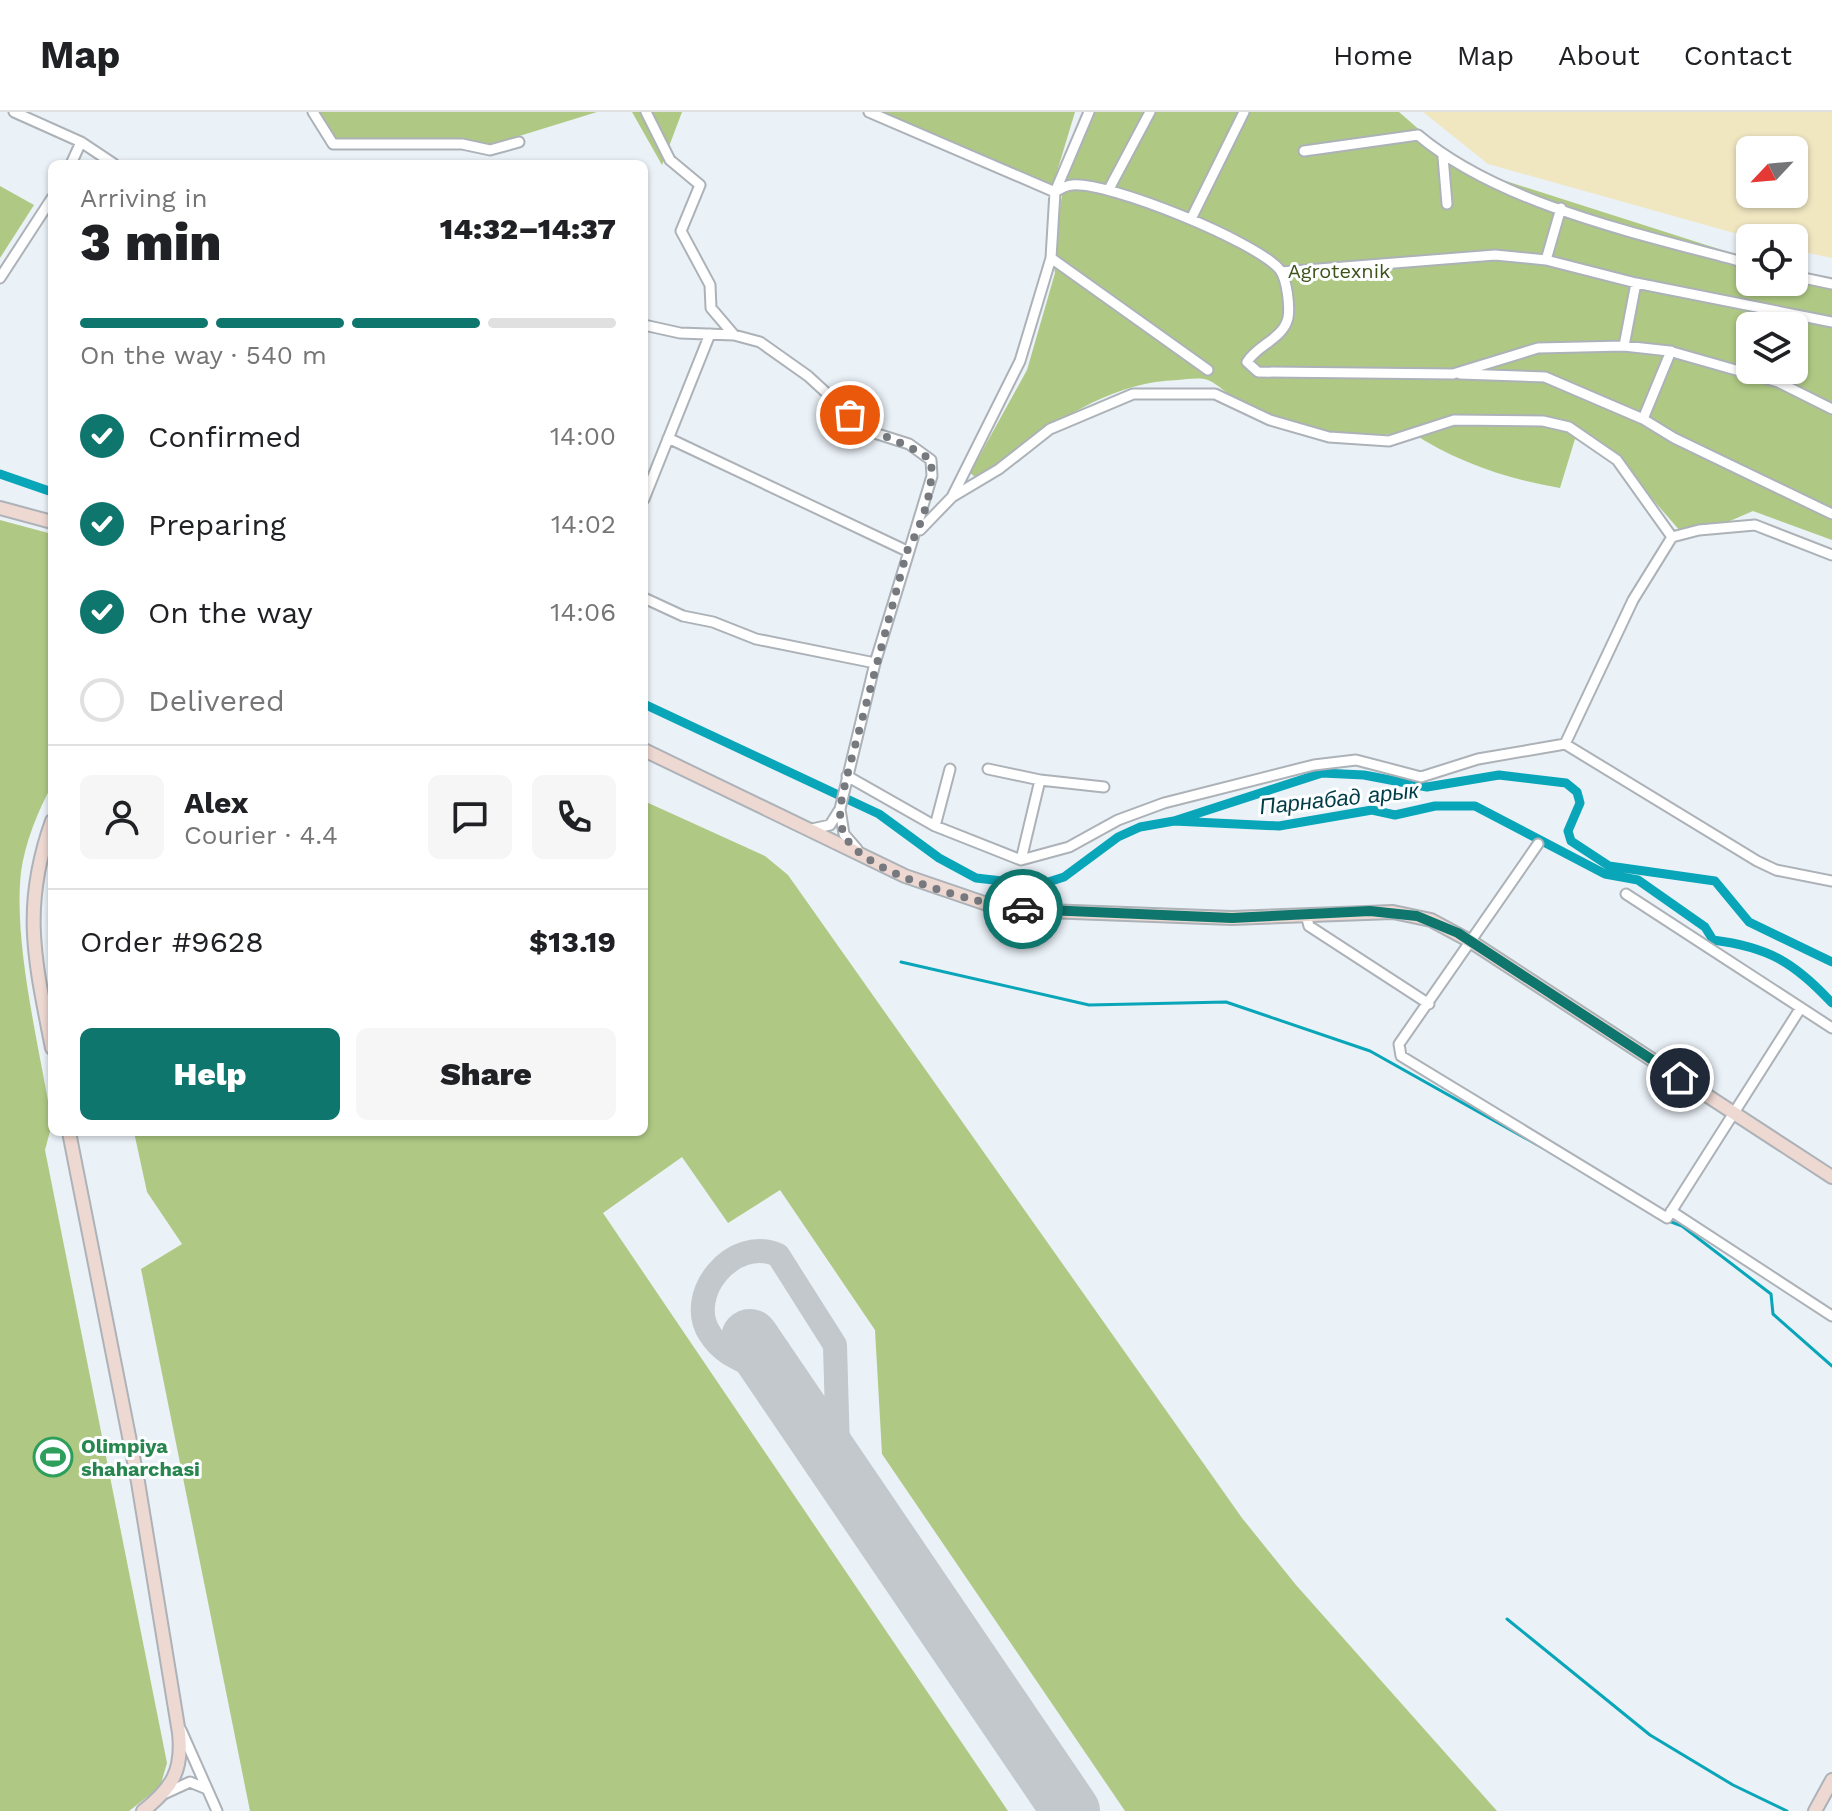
<!DOCTYPE html>
<html lang="en">
<head>
<meta charset="utf-8">
<style>
  :root { --surface:#fff; --page:#f6f6f6; --text:#202124; --muted:#757577; --line:#e0e0e0; --accent:#0f766e }
  body { margin:0; font-family:"Work Sans",sans-serif; background:var(--page); color:var(--text); height:100vh; display:flex; flex-direction:column; font-size:30px; white-space:nowrap }
  * { box-sizing:border-box; margin:0 }
  p { font-size:26px; color:var(--muted) }
  .icon { flex:none; width:44px; height:44px; fill:none; stroke:currentColor; stroke-width:2; stroke-linecap:round; stroke-linejoin:round }
  .map { position:relative; flex:1; overflow:hidden }
  .drawer { position:absolute; left:48px; top:48px; width:600px; height:976px; display:flex; flex-direction:column; background:var(--surface); border-radius:12px; box-shadow:0 2px 6px #0004 }
  .drawer>* { flex:none }
  .needle { width:52px; rotate:244deg }
  .fabs { position:absolute; left:1736px; top:24px; display:grid; gap:16px }
  .fabs a { display:grid; place-items:center; width:72px; height:72px; border-radius:12px; background:var(--surface); box-shadow:0 2px 6px #0004; font-size:40px }
  .pin { position:absolute; display:grid; place-items:center; width:68px; height:68px; color:#fff; margin:-34px; border:4px solid #fff; border-radius:50%; box-shadow:0 2px 8px #0007 }
  .courier { position:absolute; display:grid; place-items:center; width:80px; height:80px; margin:-40px; border:6px solid #0f766e; border-radius:50%; background:#fff; color:#222; box-shadow:0 2px 10px #0007 }
  .overview em { font-style:normal; font-weight:800 }
  .overview div { display:flex; flex-direction:column-reverse }
  .overview { display:flex; align-items:center; justify-content:space-between; height:136px; padding:0 32px }
  h1 { font-size:52px; font-weight:800; line-height:60px }
  .bar { display:grid; grid-template-columns:repeat(4,1fr); gap:12px 8px; align-content:center; height:96px; padding:0 32px }
  .bar i { height:10px; border-radius:6px; background:var(--line) }
  .bar .on { background:var(--accent) }
  .bar p { grid-column:span 4 }
  .line { display:flex; align-items:center; gap:20px; padding:0 32px; border-top:2px solid var(--line) }
  .line div { flex:1 }
  .round { display:grid; place-items:center; flex:none; width:84px; height:84px; border-radius:12px; background:var(--page) }
  ol { padding:0 32px; list-style:none }
  li { display:flex; align-items:center; gap:24px; height:88px }
  li p { margin-inline-start:auto }
  li .icon { padding:8px; border-radius:50%; background:var(--accent); color:#fff; stroke-width:4 }
  li:last-child { color:var(--muted) }
  li i { width:44px; height:44px; border:4px solid var(--line); border-radius:50% }
  .action { display:flex; gap:16px; margin-top:auto; padding:16px 32px }
  .action a { flex:1; height:92px; border-radius:12px; background:var(--accent); color:#fff; font-size:32px; font-weight:800; line-height:92px; text-align:center }
  .action a+a { background:var(--page); color:var(--text) }
  header { display:flex; align-items:center; gap:48px; box-sizing:border-box; height:112px; padding:0 40px; background:var(--surface); border-bottom:2px solid var(--line) }
  header strong { font-size:38px }
  nav { display:flex; gap:44px; margin-inline-start:auto; font-size:28px }
  .map>svg:first-child { display:block }
</style>
</head>
<body>
<header>
<strong>Map</strong>
<nav><a>Home</a><a>Map</a><a>About</a><a>Contact</a></nav>
</header>
<div class="map">
<svg width="1832" height="1699" viewBox="0 0 1832 1699">
  <rect width="100%" height="100%" fill="#eaf1f7"/>
  <path fill="#afc984" fill-rule="evenodd" d="M318 0H597L477 37 335 29Z
    M632 0H682L662 53Z
    M879 0H1075L1053 73Z
    M1095 0H1399L1462 55 1750 147V170H1794V160L1832 171V428L1753 399 1723 412 1681 420 1608 336 1575 327 1560 376C1507 367 1456 350 1411 320 1351 329 1293 316 1239 289 1228 283 1219 273 1208 268 1200 265 1187 267 1178 268 1101 270 1038 323 978 367L970 361 1027 258 1055 161 1052 143 1065 66ZM1750 214H1794V258H1750Z
    M0 74 34 93 0 146Z
    M0 408 52 422V673C38 699 25 730 21 760 13 833 40 937 52 1012L45 1038 167 1651 160 1675 129 1699H0Z
    M644 689 765 744 788 763 1242 1406 1296 1473 1497 1699H1125L882 1342 875 1218 780 1078 728 1111 682 1045 603 1101 1008 1699H250L141 1157 182 1132 147 1080 134 1020H644Z"/>
  <path fill="#f0e7c1" fill-rule="evenodd" d="M1423 0H1832V146L1794 138V126H1752L1488 52ZM1750 38H1794V82H1750Z"/>
  <g fill="none" stroke-linecap="round" stroke-linejoin="round">
    <path stroke="#09a5b9" stroke-width="3" d="M901 850 1089 893 1226 890 1370 939 1543 1036
      M1590 1064 1659 1106
      M1666 1108 1682 1114 1771 1182 1773 1202 1832 1254
      M1507 1507 1650 1623 1733 1673 1787 1699"/>
    <path stroke="#09a5b9" stroke-width="9" d="M0 362 52 380
      M644 592 879 702 939 746 976 766 1039 773 1064 765 1118 725 1140 715 1174 709 1322 661 1364 663 1427 675 1499 663 1566 671 1577 680 1580 691 1568 719 1571 729 1609 754 1715 769 1749 810 1832 850
      M1174 709 1279 714 1372 698 1395 703 1435 694H1475L1605 762 1638 768 1705 815 1713 828C1768 835 1794 850 1832 891"/>
    <path stroke="#c2c8cc" stroke-width="24" d="M779 1269C756 1250 726 1249 710 1222 684 1183 733 1123 778 1143L835 1233 838 1339 845 1367"/>
    <path stroke="#c2c8cc" stroke-width="58" d="M750 1226 1071 1699"/>
    <defs>
      <path id="minor" d="M14 0 81 30 71 52
        M313 0 333 32H462L490 38 519 30
        M646 0 670 48 700 73 681 119 710 173 711 196 734 223
        M869 0 1055 80C1060 77 1067 73 1072 73 1108 69 1258 130 1280 158 1287 168 1290 194 1288 206 1283 227 1257 233 1247 250L1258 260 1453 262 1538 236 1624 234 1669 239 1778 270 1832 297
        M81 30 114 52
        M1304 39 1418 23C1502 94 1645 123 1750 152
        M1443 45 1447 92
        M1109 77 1150 0
        M1191 107 1244 0
        M1051 146 1208 258
        M1546 148 1561 96
        M1281 160 1495 143 1546 148 1636 171 1832 210
        M1794 164 1832 172
        M0 166 52 86
        M644 213 680 221 734 223 760 230 808 264 868 319 909 332 931 348 932 364 875 551 840 697
        M1624 234 1636 171
        M1460 262 1545 265 1643 307 1674 326 1832 402
        M1643 307 1671 239
        M668 326 907 439
        M952 385 999 357 1050 317 1133 282H1215L1270 308 1329 325 1389 329 1454 308 1543 309 1569 315 1617 348 1672 425
        M644 387 710 222
        M920 418 952 385 1020 249 1051 146 1055 80 1089 0
        M644 486 683 504 713 510 756 527 875 551
        M1565 632 1633 488 1672 425 1699 418 1755 413 1832 443
        M988 657 1040 668 1104 675
        M847 664 935 714 1021 748 1069 735 1118 708 1164 691 1314 653 1356 648 1421 665 1478 647 1565 632 1757 749 1776 758 1832 769
        M935 714 950 657
        M812 717 830 713 840 697 844 722 857 737
        M1538 732 1399 932 1401 944 1667 1106 1800 897
        M1021 748 1040 668
        M1626 782 1832 916
        M1306 803 1309 814 1429 892
        M1671 1099 1832 1204
        M181 1618 217 1699
        M166 1681 190 1670 207 1677"/>
      <path id="secondary" d="M0 396 52 410
        M644 638 905 764 984 791 1047 799 1232 806 1393 800 1431 808 1470 829 1832 1065
        M52 709C21 796 35 849 52 936
        M69 1020 138 1370 179 1621C183 1659 172 1676 143 1699
        M1815 1699 1832 1668"/>
    </defs>
    <use href="#minor" stroke="#acb2b7" stroke-width="13"/>
    <use href="#secondary" stroke="#acb2b7" stroke-width="16"/>
    <use href="#minor" stroke="#fff" stroke-width="9"/>
    <use href="#secondary" stroke="#eed8d2" stroke-width="12"/>
  </g>
  <g fill="none" stroke-linecap="round" stroke-linejoin="round">
    <path stroke="#76797d" stroke-width="8" stroke-dasharray="0 14.4" d="M850 303C875 325 904 328 931 348 934 378 922 413 907 439L847 664C843 683 835 704 845 724 863 762 982 793 1023 797"/>
    <path stroke="#0f766e" stroke-width="10" d="M1023 797 1232 806 1370 799 1417 804 1458 821 1680 966"/>
  </g>
  <defs>
    <symbol id="stadium-ring" viewBox="-11 -11 22 22"><circle r="9.5" fill="#fcfeff" stroke="#2e9e5b" stroke-width="1.5"/><path d="M0-5a6.5 5 0 1 0 0 10a6.5 5 0 1 0 0-10ZM-3.5-1.8h7v3.6h-7Z" fill="#2e9e5b"/></symbol>
  </defs>
  <g fill-rule="evenodd">
    <use href="#stadium-ring" x="31" y="1323" width="44" height="44"/>
  </g>
  <g text-anchor="middle" stroke-width="6" stroke-linejoin="round" paint-order="stroke">
    <g font-size="20" fill="#3f5217" stroke="#fcfeff">
      <text x="1339" y="166">Agrotexnik</text>
    </g>
    <g font-size="20" font-weight="bold" fill="#27864d" stroke="#fcfeff" text-anchor="start">
      <text x="81" y="1341">Olimpiya<tspan x="81" dy="23">shaharchasi</tspan></text>
    </g>
    <g font-size="22" font-style="italic" fill="#003c45" stroke="#fcfeff">
      <text transform="translate(1339 686) rotate(-6)" y="8">Парнабад арык</text>
    </g>
  </g>
</svg>
<div class="fabs">
<a><svg class="needle" viewBox="-14 -14 28 28"><path d="M0-13l5 13h-10z" fill="#e53935"/><path d="M0 13l5-13h-10z" fill="#757577"/></svg></a>
<a><svg class="icon" aria-label="locate" viewBox="0 0 24 24"><circle cx="12" cy="12" r="6"/><path d="M12 2v4M12 18v4M2 12h4M18 12h4"/></svg></a>
<a><svg class="icon" aria-label="layers" viewBox="0 0 24 24"><path d="M12 4l9 5-9 5-9-5zM3 14l9 5 9-5"/></svg></a>
</div>
<div class="pin" style="left:850px;top:303px;background:#ea580c"><svg class="icon" aria-label="bag" viewBox="0 0 24 24"><path d="M5 8h14l-1 12H6zM9 8a3 3 0 0 1 6 0"/></svg></div>
<div class="pin" style="left:1680px;top:966px;background:#1f2937"><svg class="icon" aria-label="home" viewBox="0 0 24 24"><path d="M3 11l9-7 9 7M6 9v11h12V9"/></svg></div>
<div class="courier" style="left:1023px;top:797px"><svg class="icon" aria-label="car" viewBox="0 0 24 24"><path d="M5 17H2v-5l4-1 3-4h7l3 4 3 1v5h-3M9 17h6M6 11h13"/><circle cx="7" cy="17" r="2"/><circle cx="17" cy="17" r="2"/></svg></div>
<section class="drawer">
<div class="overview"><div><h1>3 min</h1><p>Arriving in</p></div><em>14:32–14:37</em></div>
<div class="bar"><i class="on"></i><i class="on"></i><i class="on"></i><i></i><p>On the way · 540 m</p></div>
<ol>
<li><svg class="icon" aria-label="check" viewBox="0 0 24 24"><path d="M5 12l5 5 9-10"/></svg>Confirmed<p>14:00</p></li>
<li><svg class="icon" aria-label="check" viewBox="0 0 24 24"><path d="M5 12l5 5 9-10"/></svg>Preparing<p>14:02</p></li>
<li><svg class="icon" aria-label="check" viewBox="0 0 24 24"><path d="M5 12l5 5 9-10"/></svg>On the way<p>14:06</p></li>
<li><i></i>Delivered</li>
</ol>
<div class="line" style="height:144px"><a class="round"><svg class="icon" aria-label="person" viewBox="0 0 24 24"><circle cx="12" cy="8" r="4"/><path d="M4 21q1-7 8-7t8 7"/></svg></a><div><b>Alex</b><p>Courier · 4.4</p></div><a class="round"><svg class="icon" aria-label="chat" viewBox="0 0 24 24"><path d="M4 5h16v11H9l-5 4z"/></svg></a><a class="round"><svg class="icon" aria-label="phone" viewBox="0 0 24 24"><path d="M5 4h4l2 5-3 2q2 4 5 5l2-3 5 2v4C11 20 4 13 5 4z"/></svg></a></div>
<div class="line" style="height:104px"><div>Order #9628</div><b>$13.19</b></div>
<div class="action"><a>Help</a><a>Share</a></div>
</section>
</div>
</body>
</html>
